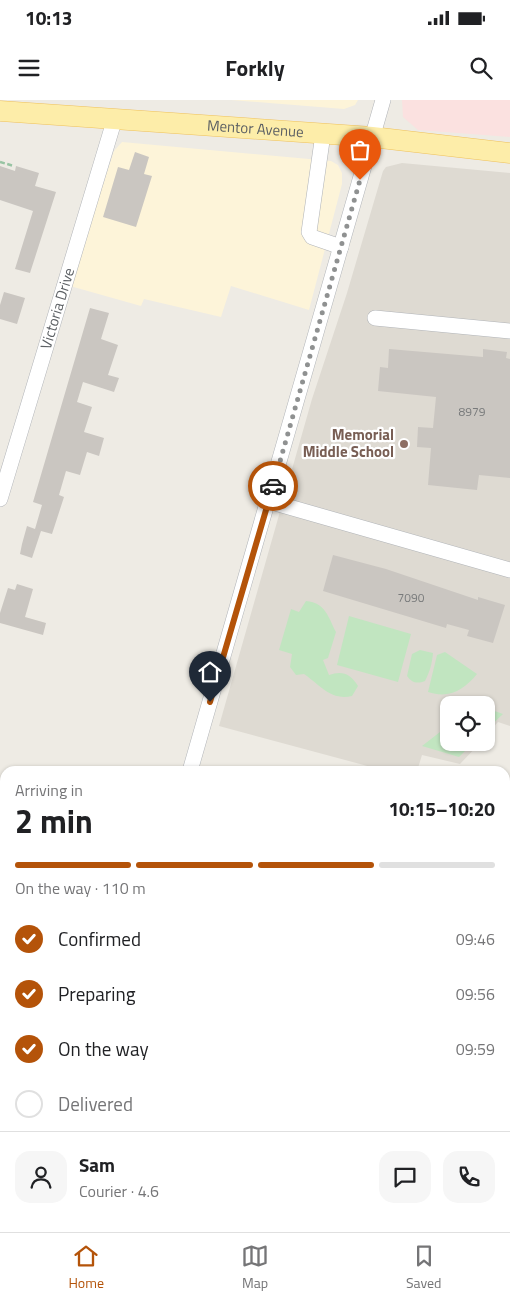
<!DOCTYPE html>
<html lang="en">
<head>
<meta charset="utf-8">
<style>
  :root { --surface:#fff; --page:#f6f6f6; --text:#202124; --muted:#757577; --line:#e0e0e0; --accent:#b45309 }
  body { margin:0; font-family:"Titillium Web",sans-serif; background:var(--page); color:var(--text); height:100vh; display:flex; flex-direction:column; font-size:19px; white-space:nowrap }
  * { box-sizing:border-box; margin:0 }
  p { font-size:16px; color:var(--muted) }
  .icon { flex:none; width:28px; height:28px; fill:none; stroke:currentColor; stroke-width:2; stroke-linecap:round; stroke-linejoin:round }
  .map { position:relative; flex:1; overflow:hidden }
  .drawer { position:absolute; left:0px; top:666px; width:510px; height:466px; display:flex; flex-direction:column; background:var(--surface); border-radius:15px 15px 0 0; box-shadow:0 1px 4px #0004 }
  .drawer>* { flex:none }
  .buttons { position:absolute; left:440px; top:596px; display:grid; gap:10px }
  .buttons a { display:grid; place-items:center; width:55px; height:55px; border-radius:10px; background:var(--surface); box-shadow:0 1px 4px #0004; font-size:25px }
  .pin { position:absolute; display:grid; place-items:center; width:42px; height:42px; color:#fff; margin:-51px -21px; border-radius:50% 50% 50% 0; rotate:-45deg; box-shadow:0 0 5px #0007 }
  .pin .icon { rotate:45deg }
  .courier { position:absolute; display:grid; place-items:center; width:50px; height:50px; margin:-25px; border:4px solid #b45309; border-radius:50%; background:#fff; color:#222; box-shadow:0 1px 6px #0007 }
  .overview em { font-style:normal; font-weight:700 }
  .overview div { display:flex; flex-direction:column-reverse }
  .overview { display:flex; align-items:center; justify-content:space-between; height:85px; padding:0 15px }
  h1 { font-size:32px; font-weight:700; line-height:38px }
  .bar { display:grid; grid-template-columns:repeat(4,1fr); gap:8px 5px; align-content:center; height:60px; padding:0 15px }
  .bar i { height:6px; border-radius:4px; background:var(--line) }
  .bar .selected { background:var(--accent) }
  .bar p { grid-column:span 4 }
  .line { display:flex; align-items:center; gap:12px; padding:0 15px; border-top:1px solid var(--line) }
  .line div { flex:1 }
  .round { display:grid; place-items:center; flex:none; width:52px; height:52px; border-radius:15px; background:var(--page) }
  ol { padding:0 15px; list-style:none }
  li { display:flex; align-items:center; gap:15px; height:55px }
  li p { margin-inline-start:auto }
  li .icon { padding:5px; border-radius:50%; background:var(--accent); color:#fff; stroke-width:4 }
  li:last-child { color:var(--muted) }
  li i { width:28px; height:28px; border:2px solid var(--line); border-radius:50% }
  .status { display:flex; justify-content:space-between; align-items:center; height:35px; padding:0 25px; background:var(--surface); direction:ltr }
  .status svg { height:14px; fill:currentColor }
  header { display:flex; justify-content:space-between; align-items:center; height:65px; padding:0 15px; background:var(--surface); font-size:22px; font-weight:700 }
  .dock { display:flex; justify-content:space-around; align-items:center; height:70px; border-top:1px solid var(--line); background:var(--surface); font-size:14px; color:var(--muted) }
  .dock a { display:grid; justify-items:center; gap:2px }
  .dock .selected { color:var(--accent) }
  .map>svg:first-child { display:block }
</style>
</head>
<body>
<div class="status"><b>10:13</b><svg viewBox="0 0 49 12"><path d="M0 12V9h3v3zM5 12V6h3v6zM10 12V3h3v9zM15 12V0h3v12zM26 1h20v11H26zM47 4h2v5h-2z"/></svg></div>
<header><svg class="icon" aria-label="menu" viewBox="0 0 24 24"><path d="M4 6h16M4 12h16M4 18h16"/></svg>Forkly<svg class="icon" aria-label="search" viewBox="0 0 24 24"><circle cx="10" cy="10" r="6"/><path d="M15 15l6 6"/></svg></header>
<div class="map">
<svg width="510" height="1132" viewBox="0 0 510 1132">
  <rect width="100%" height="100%" fill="#eeebe4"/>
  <path fill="#fdf4d9" d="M231 0H358L355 5 344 9Z
    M122 42 331 61 338 65 342 73V84L309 210 231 186 221 217 144 199 141 206 70 186 114 51Z"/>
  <path fill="#dedad2" d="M402 63 510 73V626L498 622 486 635V605H449V642L480 643 460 664 422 655 417 671H386L219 626 312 299 347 193 383 71 386 67Z"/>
  <path fill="#fbe1e0" d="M402 0H510V37L418 30 403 17Z"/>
  <path fill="#c1e5c0" d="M306 501C326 503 328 517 336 532L328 558 323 560 329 575C342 570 351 574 358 586L352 596C331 601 320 585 304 574L296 575 290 567 292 554 279 550 291 509 299 512Z
    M349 516 411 534 398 582 337 565Z
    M420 550 433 553C432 564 430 571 425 581 417 584 412 583 407 576L412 554Z
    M445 552 477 574C464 590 449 599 428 592L437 555Z
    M486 608 503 614 486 630Z
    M449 625V642L473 643 459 657 422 646Z
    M0 969 5 970V1128H40L39 1132H0Z"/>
  <path fill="#a4d9fd" d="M505 1052 510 1053V1132H223L224 1128H505Z"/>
  <path fill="#cac6c1" d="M135 52 149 57 144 74 152 76 136 127 103 117 118 67 129 70Z
    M0 66 15 71 16 66 39 73 35 86 56 92 30 173 15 169 33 111 0 100Z
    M4 192 25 198 17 224 0 219V205Z
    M90 208 109 213 101 239 118 245 108 275 119 278 114 292 83 282 77 302 92 307 84 332 104 338 99 356 87 352 80 375 66 371 59 395 64 397 52 434 41 431 32 458 20 454 22 444 27 426 35 429 42 405 33 402Z
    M389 249 483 257V249L507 252 506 258 510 259V378L479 375 477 390 428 385 431 348 417 347 418 327 433 328 436 297 378 291 380 267 388 268Z
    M333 455 386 469 478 500V497L505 505 493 543 467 536 469 530 447 524 446 528 323 491Z
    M17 484 33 489 25 517 46 523 43 535 0 523V513L8 488 15 490Z"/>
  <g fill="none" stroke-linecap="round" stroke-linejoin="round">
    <defs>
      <g id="minor">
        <path d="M323 34 309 132 312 137 341 147"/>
        <path d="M375 218 510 231"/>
        <path id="s1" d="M0 399 115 18"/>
        <path d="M268 401 510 470"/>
        <path d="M190 671 383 0"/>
        <path d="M0 823 5 825"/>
        <path d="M60 1132 61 1128"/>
      </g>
      <g id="major">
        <path id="s2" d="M0 11 372 37 510 53"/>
      </g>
    </defs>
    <use href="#minor" stroke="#b1b4b8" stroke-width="16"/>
    <use href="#major" stroke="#efc15c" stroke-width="21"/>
    <path stroke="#98c4a3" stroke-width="2.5" stroke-dasharray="5 2.5" stroke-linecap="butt" d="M0 62 14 66"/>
    <use href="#minor" stroke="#fff" stroke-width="15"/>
    <use href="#major" stroke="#fdeda9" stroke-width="20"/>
  </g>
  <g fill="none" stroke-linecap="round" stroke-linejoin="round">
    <path stroke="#8f9191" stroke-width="5" stroke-dasharray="0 9" d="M273 386 360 80"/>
    <path stroke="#b45309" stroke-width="6" d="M210 602 273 386"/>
  </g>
  <circle fill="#8d6e63" stroke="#fff" stroke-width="2" cx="404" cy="344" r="5"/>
  <g text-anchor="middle" stroke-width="4.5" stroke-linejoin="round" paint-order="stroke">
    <g font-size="12" fill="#787a7b">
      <text x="472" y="316">8979</text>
      <text x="411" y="502">7090</text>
    </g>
    <g font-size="15" fill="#5c6064" stroke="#fff">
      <text dy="5" stroke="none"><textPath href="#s2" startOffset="256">Mentor Avenue</textPath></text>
      <text dy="5" stroke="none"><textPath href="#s1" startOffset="199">Victoria Drive</textPath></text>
    </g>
    <g font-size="15" font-weight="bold" fill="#785e54" stroke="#fff" text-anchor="end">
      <text x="394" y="340">Memorial<tspan x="394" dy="17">Middle School</tspan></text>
    </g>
  </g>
</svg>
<div class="buttons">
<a><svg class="icon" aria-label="locate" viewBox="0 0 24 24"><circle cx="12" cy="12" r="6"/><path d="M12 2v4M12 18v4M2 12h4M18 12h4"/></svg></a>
</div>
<div class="pin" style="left:360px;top:80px;background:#ea580c"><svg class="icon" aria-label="bag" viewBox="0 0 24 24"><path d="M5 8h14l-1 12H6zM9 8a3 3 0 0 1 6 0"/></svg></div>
<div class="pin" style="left:210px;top:602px;background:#1f2937"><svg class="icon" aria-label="home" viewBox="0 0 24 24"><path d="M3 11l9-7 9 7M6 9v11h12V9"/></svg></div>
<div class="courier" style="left:273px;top:386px"><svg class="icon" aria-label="car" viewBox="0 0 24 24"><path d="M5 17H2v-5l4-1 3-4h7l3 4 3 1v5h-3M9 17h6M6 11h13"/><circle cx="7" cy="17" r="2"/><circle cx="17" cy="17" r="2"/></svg></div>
<section class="drawer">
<div class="overview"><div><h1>2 min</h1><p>Arriving in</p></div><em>10:15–10:20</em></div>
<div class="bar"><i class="selected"></i><i class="selected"></i><i class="selected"></i><i></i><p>On the way · 110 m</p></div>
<ol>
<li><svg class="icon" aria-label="check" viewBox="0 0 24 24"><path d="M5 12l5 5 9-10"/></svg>Confirmed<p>09:46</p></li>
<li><svg class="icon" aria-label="check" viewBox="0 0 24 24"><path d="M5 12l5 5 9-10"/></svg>Preparing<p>09:56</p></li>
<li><svg class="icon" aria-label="check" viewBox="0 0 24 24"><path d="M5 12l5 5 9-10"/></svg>On the way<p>09:59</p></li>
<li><i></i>Delivered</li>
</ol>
<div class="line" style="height:90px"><a class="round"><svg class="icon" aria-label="person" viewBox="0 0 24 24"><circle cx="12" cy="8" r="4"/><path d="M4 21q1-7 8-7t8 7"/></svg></a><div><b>Sam</b><p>Courier · 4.6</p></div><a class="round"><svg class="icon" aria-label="chat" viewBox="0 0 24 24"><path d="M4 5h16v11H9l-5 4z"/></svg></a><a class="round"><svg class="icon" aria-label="phone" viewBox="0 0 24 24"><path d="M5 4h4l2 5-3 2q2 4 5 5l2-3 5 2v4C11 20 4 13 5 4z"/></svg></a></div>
</section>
</div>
<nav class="dock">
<a class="selected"><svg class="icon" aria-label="home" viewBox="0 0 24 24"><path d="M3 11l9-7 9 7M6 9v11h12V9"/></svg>Home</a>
<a><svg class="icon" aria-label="map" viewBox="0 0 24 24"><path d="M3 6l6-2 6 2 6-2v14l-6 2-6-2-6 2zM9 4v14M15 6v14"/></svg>Map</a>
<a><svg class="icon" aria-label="saved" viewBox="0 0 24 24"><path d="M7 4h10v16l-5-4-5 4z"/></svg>Saved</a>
</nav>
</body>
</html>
